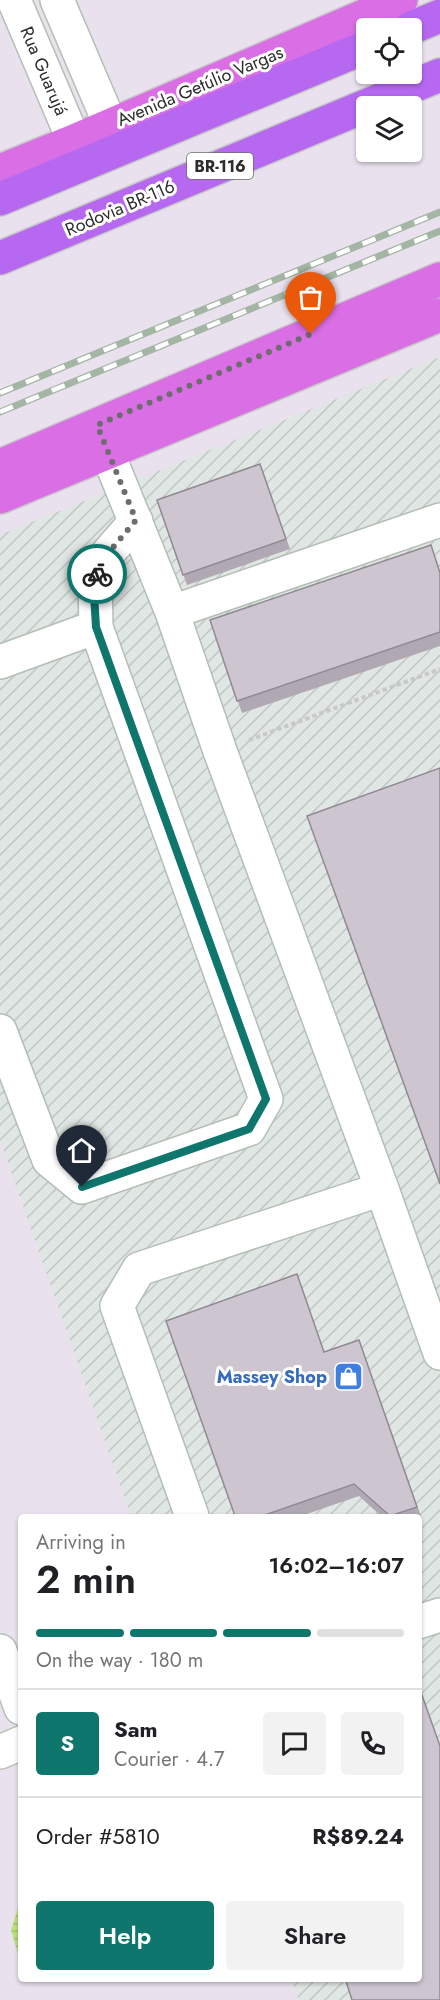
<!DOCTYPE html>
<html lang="en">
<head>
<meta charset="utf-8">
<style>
  :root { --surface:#fff; --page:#f2f2f2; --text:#202124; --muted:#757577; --line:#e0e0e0; --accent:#0f766e }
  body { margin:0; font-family:Jost,sans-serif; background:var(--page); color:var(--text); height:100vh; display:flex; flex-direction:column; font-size:22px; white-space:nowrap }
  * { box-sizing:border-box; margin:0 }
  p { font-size:20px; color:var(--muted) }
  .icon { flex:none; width:33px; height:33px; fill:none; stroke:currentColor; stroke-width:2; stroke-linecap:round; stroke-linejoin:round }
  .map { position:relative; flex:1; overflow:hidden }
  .details { position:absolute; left:18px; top:1514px; width:404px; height:468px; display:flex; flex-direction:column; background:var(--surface); border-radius:6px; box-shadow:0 2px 4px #0004 }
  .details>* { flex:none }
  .tools { position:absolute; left:356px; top:18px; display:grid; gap:12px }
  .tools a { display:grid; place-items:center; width:66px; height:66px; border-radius:6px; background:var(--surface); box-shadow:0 2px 4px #0004; font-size:30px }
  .pin { position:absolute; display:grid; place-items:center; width:51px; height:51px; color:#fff; margin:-62px -26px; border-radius:50% 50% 50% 0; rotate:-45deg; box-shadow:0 0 6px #0007 }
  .pin .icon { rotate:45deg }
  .courier { position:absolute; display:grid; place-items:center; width:60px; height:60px; margin:-30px; border:4px solid #0f766e; border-radius:50%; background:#fff; color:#222; box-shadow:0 2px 8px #0007 }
  .summary em { font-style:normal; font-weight:600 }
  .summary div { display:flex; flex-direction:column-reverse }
  .summary { display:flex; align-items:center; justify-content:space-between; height:102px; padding:0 18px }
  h1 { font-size:39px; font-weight:600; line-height:45px }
  .bar { display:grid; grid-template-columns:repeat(4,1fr); gap:9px 6px; align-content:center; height:72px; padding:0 18px }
  .bar i { height:8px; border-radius:4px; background:var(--line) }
  .bar .current { background:var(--accent) }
  .bar p { grid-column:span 4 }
  .line { display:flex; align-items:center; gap:15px; padding:0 18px; border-top:2px solid var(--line) }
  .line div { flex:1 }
  .round { display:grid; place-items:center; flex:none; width:63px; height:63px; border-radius:6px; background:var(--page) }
  .primary-button { display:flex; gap:12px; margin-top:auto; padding:12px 18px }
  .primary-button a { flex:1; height:69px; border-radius:6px; background:var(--accent); color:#fff; font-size:24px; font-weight:600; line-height:69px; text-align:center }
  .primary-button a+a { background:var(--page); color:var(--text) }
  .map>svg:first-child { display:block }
</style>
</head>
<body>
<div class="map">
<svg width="440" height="2000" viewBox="0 0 440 2000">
  <defs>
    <pattern id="industrial-furrows" width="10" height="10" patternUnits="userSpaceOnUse" patternTransform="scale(1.5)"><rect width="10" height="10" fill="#e0e6e3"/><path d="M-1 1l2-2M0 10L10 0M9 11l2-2" fill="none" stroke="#c0c6c3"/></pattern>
    <pattern id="water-rules" width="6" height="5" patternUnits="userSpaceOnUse" patternTransform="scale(1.5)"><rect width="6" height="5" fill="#bbe47e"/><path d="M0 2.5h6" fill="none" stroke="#a1c46d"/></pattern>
  </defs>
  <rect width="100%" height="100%" fill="#e9e1ed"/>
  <path fill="url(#industrial-furrows)" d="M440 357V2000H299L291 1979 418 1978V1516H131L0 1140V535Z"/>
  <path fill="url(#water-rules)" d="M21 1899V1953L18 1954 11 1930Z"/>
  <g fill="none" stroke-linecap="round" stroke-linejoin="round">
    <defs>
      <path id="minor" d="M14 0 74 141
        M57 0 110 124
        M97 427 172 612 220 751 382 1189 440 1353
        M172 612 440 520
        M96 627 95 577 109 552 136 521
        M0 662 96 627 266 1099 249 1129 82 1187 49 1160 0 1031
        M192 1516 117 1306 139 1269 382 1189
        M418 1622 440 1615
        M0 1651 21 1708
        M0 1752 21 1743"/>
      <path id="major" d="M0 171 74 141 401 0
        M0 466 440 279
        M0 497 440 315"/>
      <path id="highway" d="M411 28 440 16
        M0 199 366 47
        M0 258 440 75"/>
    </defs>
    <use href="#minor" stroke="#b4bfb4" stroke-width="36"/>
    <use href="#major" stroke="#c8c8c8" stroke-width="36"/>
    <use href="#highway" stroke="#c8c8c8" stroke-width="36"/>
    <path stroke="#c8c8c8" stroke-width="4" stroke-dasharray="4.5 3" stroke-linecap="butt" d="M249 740 440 669"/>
    <use href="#minor" stroke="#fff" stroke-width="33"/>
    <use href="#major" stroke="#da6ee5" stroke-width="33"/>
    <use href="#highway" stroke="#b668f0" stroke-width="33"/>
    <defs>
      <path id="rail" d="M0 393 440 212
        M0 412 440 231"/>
    </defs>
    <use href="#rail" stroke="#a3b5a3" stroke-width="7"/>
    <use href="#rail" stroke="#fff" stroke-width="4.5" stroke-dasharray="14" stroke-linecap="butt"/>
  </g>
  <path fill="#b0a9b3" d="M260 464 290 549 187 585 157 500Z
    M440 572V646L242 713 210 620Z
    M359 1340 422 1519 418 1520V1516H381L359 1496 301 1516H235L324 1352Z"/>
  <path fill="#cdc5d0" stroke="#908a92" stroke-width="1.5" d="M260 464 286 539 183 575 157 500Z
    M431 545 440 573V632L237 701 210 620Z
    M440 768V1184L307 816Z
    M297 1274 324 1352 359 1340 417 1507 390 1516 354 1484 262 1516H235L166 1321Z
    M418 1684 440 1746V2000H352L345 1978H418Z"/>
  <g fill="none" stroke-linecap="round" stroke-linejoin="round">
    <path stroke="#6f6c70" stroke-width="6" stroke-dasharray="0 10.8" d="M97 574 109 552 136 520 97 425 311 334"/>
    <path stroke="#0f766e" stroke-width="8" d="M82 1187 249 1129 266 1099 96 627 94 595 97 574"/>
  </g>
  <defs>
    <symbol id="shop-square" viewBox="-11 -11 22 22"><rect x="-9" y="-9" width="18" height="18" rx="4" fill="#3f7fe0" stroke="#fff"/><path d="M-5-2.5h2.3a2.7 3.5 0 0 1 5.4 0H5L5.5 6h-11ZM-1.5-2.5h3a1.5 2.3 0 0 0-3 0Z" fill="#fff"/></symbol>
  </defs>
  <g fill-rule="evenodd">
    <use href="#shop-square" x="332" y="1360" width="33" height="33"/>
  </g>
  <g text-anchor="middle" stroke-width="6" stroke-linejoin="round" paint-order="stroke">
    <rect fill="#fff" stroke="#6c6c6c" stroke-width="1.5" x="187" y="153" width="66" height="26" rx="4.5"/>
    <g font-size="16" font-weight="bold" fill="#2d2d2d">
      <text x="220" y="172">BR-116</text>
    </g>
    <g font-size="18" fill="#2d2d2d" stroke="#fff">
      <text transform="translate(44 71) rotate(67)" y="6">Rua Guarujá</text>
      <text transform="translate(200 86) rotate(-23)" y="6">Avenida Getúlio Vargas</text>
      <text transform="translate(120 208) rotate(-23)" y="6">Rodovia BR-116</text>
    </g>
    <g font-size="18" font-weight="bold" fill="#366cbe" stroke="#fff" text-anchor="end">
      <text x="327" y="1383">Massey Shop</text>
    </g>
  </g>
</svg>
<div class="tools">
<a><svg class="icon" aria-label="locate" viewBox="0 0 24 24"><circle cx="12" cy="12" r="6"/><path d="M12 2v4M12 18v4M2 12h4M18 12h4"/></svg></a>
<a><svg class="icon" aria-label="layers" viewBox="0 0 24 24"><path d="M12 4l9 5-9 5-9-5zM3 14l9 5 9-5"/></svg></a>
</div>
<div class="pin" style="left:311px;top:334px;background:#ea580c"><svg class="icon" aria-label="bag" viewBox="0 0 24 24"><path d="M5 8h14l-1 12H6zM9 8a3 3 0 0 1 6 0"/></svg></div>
<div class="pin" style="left:82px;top:1187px;background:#1f2937"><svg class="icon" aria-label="home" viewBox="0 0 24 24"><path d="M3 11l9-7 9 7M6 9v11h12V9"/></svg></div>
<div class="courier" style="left:97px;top:574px"><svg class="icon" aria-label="bike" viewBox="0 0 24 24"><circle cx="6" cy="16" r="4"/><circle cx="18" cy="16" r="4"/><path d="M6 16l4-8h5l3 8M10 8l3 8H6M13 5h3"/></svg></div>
<section class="details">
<div class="summary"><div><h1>2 min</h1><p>Arriving in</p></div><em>16:02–16:07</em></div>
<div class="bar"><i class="current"></i><i class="current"></i><i class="current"></i><i></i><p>On the way · 180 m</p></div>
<div class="line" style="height:108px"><b class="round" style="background:var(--accent);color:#fff">S</b><div><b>Sam</b><p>Courier · 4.7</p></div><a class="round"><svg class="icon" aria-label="chat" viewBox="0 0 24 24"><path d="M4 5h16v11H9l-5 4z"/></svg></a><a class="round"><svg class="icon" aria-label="phone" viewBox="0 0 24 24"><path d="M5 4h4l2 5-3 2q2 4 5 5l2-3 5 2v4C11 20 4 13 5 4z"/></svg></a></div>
<div class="line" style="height:78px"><div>Order #5810</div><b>R$89.24</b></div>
<div class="primary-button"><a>Help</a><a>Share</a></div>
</section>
</div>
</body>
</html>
